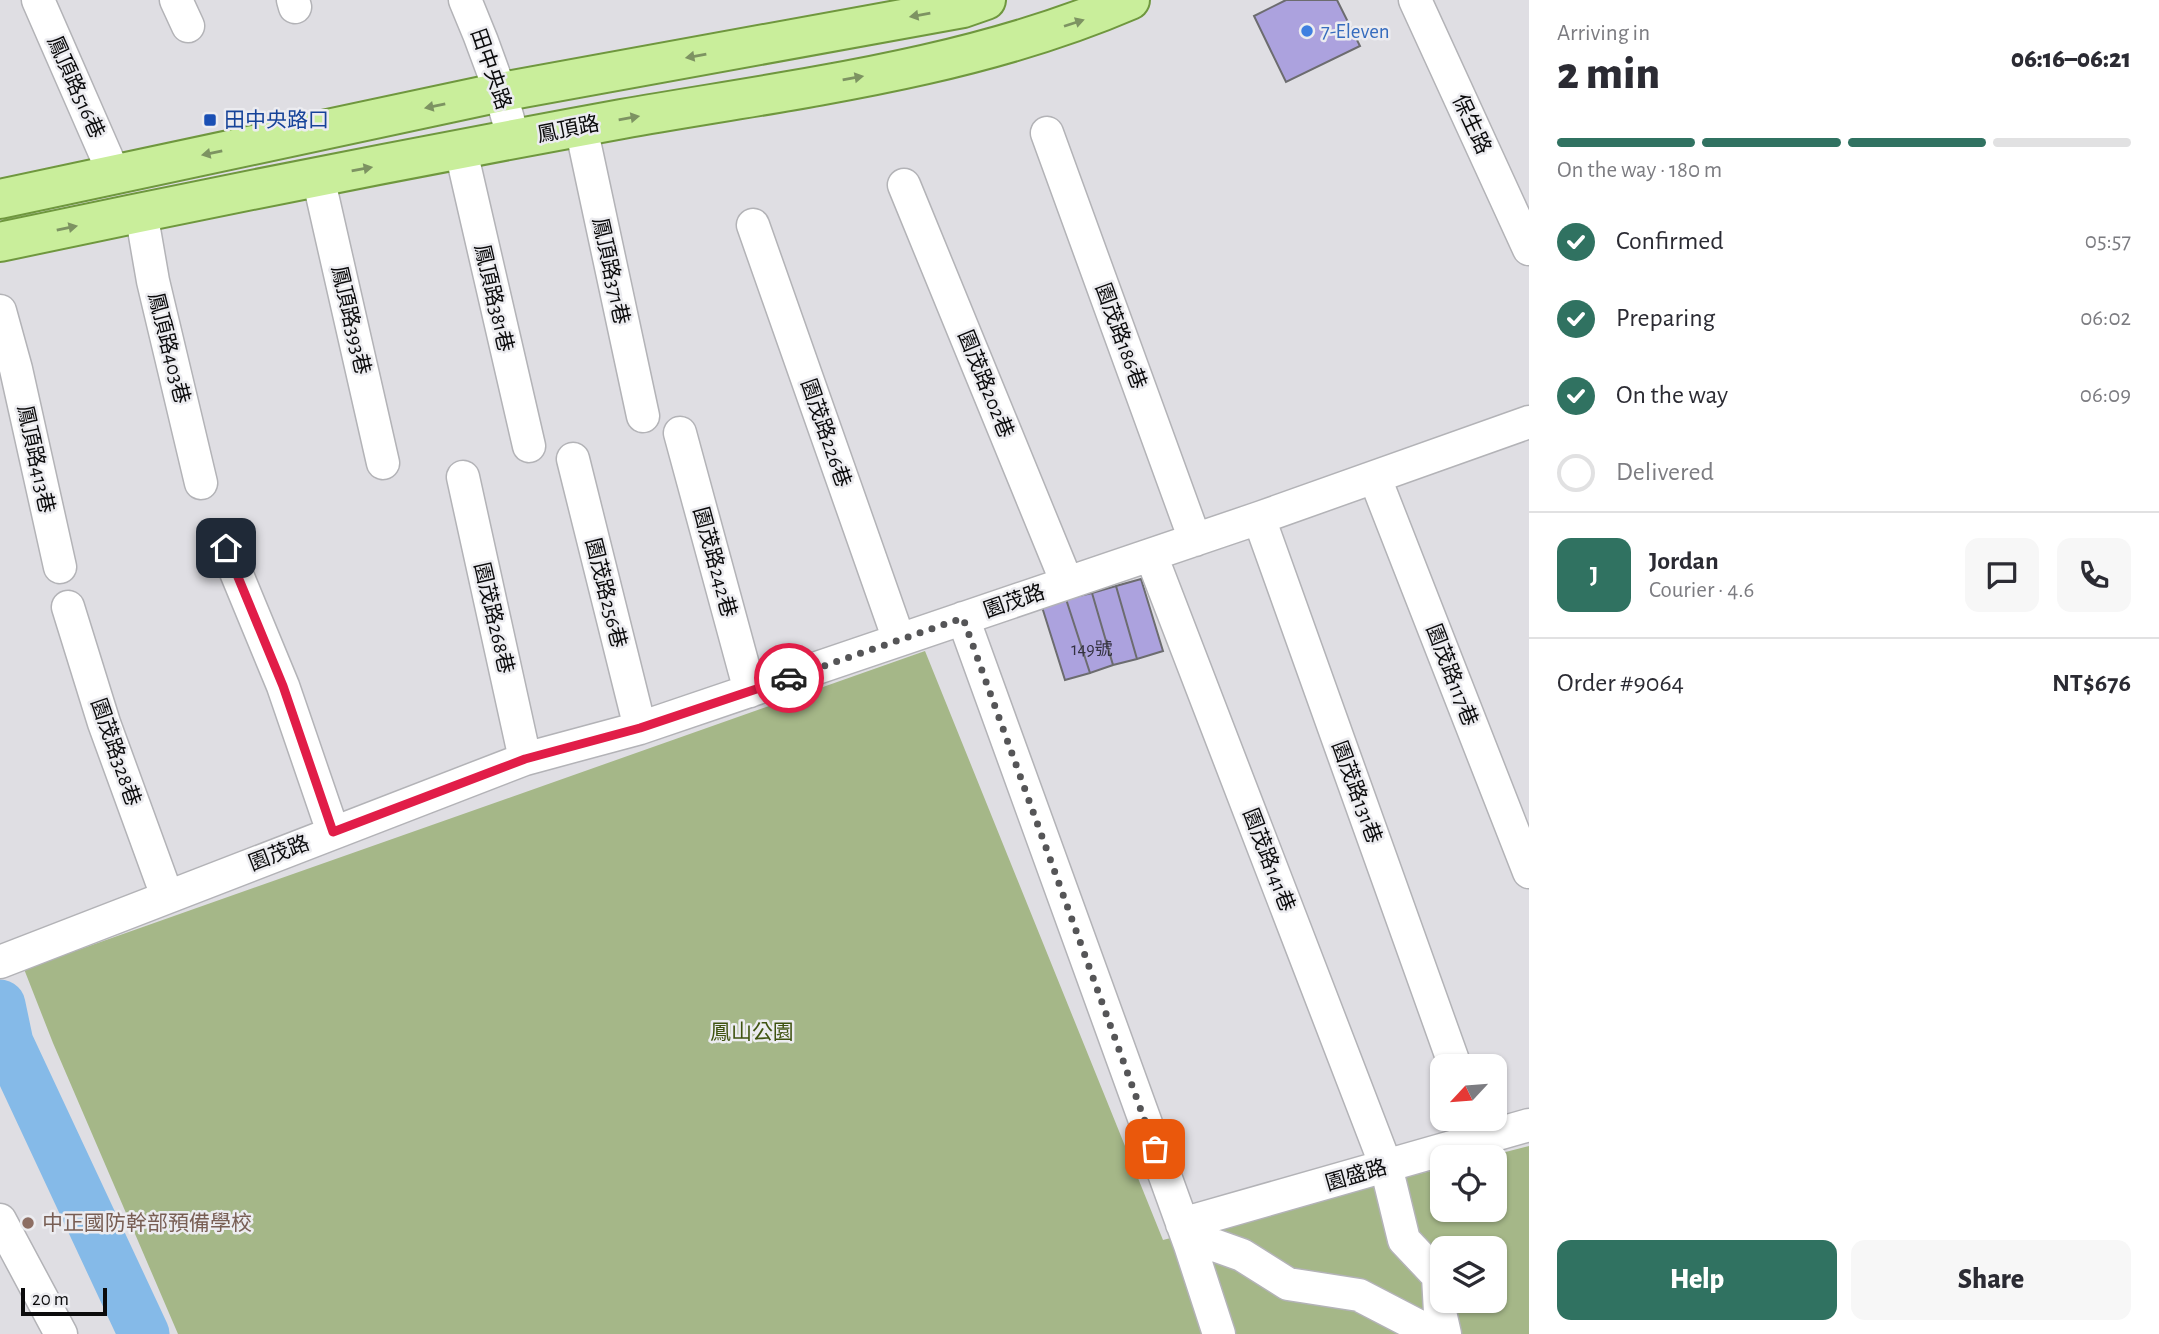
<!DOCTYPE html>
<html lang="en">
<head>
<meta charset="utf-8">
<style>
  :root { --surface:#fff; --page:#f7f7f7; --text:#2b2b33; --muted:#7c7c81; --line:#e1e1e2; --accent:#307261 }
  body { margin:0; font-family:"Alegreya Sans","Noto Sans TC",sans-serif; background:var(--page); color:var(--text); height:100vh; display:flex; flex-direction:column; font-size:26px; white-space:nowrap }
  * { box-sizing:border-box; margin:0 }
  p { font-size:23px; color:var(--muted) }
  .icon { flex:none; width:38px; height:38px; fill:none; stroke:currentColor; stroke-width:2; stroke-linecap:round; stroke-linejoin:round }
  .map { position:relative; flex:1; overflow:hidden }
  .side { display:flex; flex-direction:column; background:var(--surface); width:630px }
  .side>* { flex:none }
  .needle { width:46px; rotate:244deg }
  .controls { position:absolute; left:1430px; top:1054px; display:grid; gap:14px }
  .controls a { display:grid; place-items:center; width:77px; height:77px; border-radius:14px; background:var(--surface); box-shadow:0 2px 5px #0004; font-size:35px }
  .scale { position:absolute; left:21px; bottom:18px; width:86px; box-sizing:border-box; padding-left:7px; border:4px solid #0b0b0c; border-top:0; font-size:19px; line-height:24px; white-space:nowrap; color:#0b0b0c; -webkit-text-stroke:5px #ececf0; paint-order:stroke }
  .pin { position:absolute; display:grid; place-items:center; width:60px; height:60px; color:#fff; margin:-30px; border-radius:14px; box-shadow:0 4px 10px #0006 }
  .courier { position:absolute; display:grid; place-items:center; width:70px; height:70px; margin:-35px; border:5px solid #e11d48; border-radius:50%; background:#fff; color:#222; box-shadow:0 2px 9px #0007 }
  .summary em { font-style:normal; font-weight:800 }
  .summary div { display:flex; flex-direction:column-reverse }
  .summary { display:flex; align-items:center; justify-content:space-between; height:119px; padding:0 28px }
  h1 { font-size:46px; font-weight:800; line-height:52px }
  .bar { display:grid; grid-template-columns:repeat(4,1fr); gap:10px 7px; align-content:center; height:84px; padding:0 28px }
  .bar i { height:9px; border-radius:5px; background:var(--line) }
  .bar .selected { background:var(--accent) }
  .bar p { grid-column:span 4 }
  .line { display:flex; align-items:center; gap:18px; padding:0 28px; border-top:2px solid var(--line) }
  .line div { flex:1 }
  .round { display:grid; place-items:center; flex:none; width:74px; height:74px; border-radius:14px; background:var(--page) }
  ol { padding:0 28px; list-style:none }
  li { display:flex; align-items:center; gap:21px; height:77px }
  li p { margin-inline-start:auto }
  li .icon { padding:7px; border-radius:50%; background:var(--accent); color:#fff; stroke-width:4 }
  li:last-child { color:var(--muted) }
  li i { width:38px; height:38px; border:4px solid var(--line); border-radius:50% }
  .button { display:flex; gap:14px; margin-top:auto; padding:14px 28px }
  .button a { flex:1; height:80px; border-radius:14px; background:var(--accent); color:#fff; font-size:28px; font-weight:800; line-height:80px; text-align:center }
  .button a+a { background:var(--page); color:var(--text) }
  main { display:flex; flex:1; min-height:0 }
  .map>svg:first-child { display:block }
</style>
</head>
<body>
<main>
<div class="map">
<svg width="1529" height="1334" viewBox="0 0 1529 1334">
  <rect width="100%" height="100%" fill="#dfdee3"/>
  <path fill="#a5b788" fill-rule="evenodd" d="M925 651 1163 1240 1442 1168V1209H1494V1157H1486L1529 1146V1334H178L53 1043 24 969ZM1442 1248H1494V1300H1442Z"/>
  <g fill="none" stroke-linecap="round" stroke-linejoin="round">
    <path stroke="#85bae8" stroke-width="51" d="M0 1005 8 1043 144 1334"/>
  </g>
  <path fill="#aca2de" stroke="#6c6c6f" stroke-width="2" d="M1286 0H1337L1360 46 1286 82 1254 16Z
    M1141 579 1163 651 1137 659 1116 586Z
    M1116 586 1137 659 1113 665 1092 593Z
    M1092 593 1113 665 1090 673 1066 599Z
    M1066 599 1090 673 1065 680 1042 607Z"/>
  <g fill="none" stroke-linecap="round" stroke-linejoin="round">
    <defs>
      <path id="minor" d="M38 0 114 174
        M176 0 188 26
        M293 0 295 7
        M465 0C485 46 501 91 514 140
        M1415 0 1529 249
        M581 127 643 416
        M1047 133 1195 540
        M461 151 529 446
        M318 177 383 463
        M904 185 1067 583
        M141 212 153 281 201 483
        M753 225 899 640
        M0 311 16 369 60 567
        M680 433 750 691
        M573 459 640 728
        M463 477 525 759
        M1375 478 1529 872
        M1259 518 1455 1066
        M226 548 283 686 333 832
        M1151 555 1386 1166 1404 1240 1438 1276 1440 1312 1445 1334
        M68 607 104 723 167 896
        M963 618 1190 1245 1219 1334
        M0 962 525 759 640 728 1259 518 1529 422
        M0 1220 61 1334
        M1182 1224 1529 1125
        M1190 1245H1214L1242 1255 1288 1284 1359 1295 1434 1334"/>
      <path id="major" d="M0 199 501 92 963 8 986 0
        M0 242C207 198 414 157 622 119 793 89 970 69 1130 0"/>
    </defs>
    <use href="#minor" stroke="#b3b3b7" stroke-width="35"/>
    <use href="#major" stroke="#6f973e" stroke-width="42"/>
    <use href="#minor" stroke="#fff" stroke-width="32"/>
    <use href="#major" stroke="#c9ee9b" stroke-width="38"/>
  </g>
  <defs><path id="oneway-solid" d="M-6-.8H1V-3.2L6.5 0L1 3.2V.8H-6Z" transform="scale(1.75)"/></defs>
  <g fill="#7d9362">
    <use href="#oneway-solid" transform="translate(920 15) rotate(170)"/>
    <use href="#oneway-solid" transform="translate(1074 23) rotate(-18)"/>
    <use href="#oneway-solid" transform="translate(696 56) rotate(170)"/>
    <use href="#oneway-solid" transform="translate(853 78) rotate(-10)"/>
    <use href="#oneway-solid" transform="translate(435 106) rotate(168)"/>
    <use href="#oneway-solid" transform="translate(629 118) rotate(-10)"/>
    <use href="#oneway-solid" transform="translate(212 153) rotate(168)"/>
    <use href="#oneway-solid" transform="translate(362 169) rotate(-10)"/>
    <use href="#oneway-solid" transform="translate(67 228) rotate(-12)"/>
  </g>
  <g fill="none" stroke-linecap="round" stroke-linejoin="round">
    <path stroke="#555557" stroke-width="7" stroke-dasharray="0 12.6" d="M789 678 963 618 1155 1149"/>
    <path stroke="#e11d48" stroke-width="9" d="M226 548 283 686 333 832 525 759 640 728 789 678"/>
  </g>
  <circle fill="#3f7fe0" stroke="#ececf0" stroke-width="2.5" cx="1307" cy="31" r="7"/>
  <rect fill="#1a4fb4" stroke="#ececf0" stroke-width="2.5" x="203" y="113" width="14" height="14" rx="3.5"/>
  <circle fill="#8d6e63" stroke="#ececf0" stroke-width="2.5" cx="28" cy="1223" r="7"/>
  <g text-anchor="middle" stroke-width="5" stroke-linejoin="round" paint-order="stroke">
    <g font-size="18" fill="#333140">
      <text x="1092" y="655">149號</text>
    </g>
    <g font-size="21" fill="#366cbe" stroke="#ececf0" text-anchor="start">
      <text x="1321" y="38">7-Eleven</text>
    </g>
    <g font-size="21" fill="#0b0b0c" stroke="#ececf0">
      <text transform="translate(491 69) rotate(71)" y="7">田中央路</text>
      <text transform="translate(76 87) rotate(66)" y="7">鳳頂路516巷</text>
      <text transform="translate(1472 124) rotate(65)" y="7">保生路</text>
      <text transform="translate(568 129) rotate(-11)" y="7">鳳頂路</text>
      <text transform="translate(611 271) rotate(78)" y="7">鳳頂路371巷</text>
      <text transform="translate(494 298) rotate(77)" y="7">鳳頂路381巷</text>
      <text transform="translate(351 320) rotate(77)" y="7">鳳頂路393巷</text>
      <text transform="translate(1121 336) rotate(70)" y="7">園茂路186巷</text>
      <text transform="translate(169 348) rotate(76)" y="7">鳳頂路403巷</text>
      <text transform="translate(986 384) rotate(68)" y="7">園茂路202巷</text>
      <text transform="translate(826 433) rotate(71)" y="7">園茂路226巷</text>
      <text transform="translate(36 459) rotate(78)" y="7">鳳頂路413巷</text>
      <text transform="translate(715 562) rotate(75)" y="7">園茂路242巷</text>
      <text transform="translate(606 593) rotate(76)" y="7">園茂路256巷</text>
      <text transform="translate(1014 601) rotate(-19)" y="7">園茂路</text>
      <text transform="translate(494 618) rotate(77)" y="7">園茂路268巷</text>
      <text transform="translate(1452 675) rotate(69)" y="7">園茂路117巷</text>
      <text transform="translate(116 752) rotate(71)" y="7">園茂路328巷</text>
      <text transform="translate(1357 792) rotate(70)" y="7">園茂路131巷</text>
      <text transform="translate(279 853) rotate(-21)" y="7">園茂路</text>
      <text transform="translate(1269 860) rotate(69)" y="7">園茂路141巷</text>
      <text transform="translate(1356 1175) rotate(-16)" y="7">園盛路</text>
    </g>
    <g font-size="21" fill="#164399" stroke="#ececf0" text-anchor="start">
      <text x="224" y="127">田中央路口</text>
    </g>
    <g font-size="21" fill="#3f5310" stroke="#ececf0">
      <text x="752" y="1039">鳳山公園</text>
    </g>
    <g font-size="21" fill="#785e54" stroke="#ececf0" text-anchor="start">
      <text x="42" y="1230">中正國防幹部預備學校</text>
    </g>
  </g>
</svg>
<div class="controls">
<a><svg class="needle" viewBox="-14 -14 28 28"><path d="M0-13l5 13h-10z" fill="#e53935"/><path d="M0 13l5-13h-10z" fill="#7c7c81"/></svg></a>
<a><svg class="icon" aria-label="locate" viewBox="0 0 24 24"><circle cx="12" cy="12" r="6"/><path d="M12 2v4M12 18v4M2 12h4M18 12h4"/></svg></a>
<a><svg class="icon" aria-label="layers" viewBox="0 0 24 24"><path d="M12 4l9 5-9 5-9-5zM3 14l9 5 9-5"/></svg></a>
</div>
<div class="scale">20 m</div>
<div class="pin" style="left:1155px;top:1149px;background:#ea580c"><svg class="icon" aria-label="bag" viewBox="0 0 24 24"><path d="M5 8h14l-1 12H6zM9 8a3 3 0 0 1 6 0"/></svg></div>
<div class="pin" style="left:226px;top:548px;background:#1f2937"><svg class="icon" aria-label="home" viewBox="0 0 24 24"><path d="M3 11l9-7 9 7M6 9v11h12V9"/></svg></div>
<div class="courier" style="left:789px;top:678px"><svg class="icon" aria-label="car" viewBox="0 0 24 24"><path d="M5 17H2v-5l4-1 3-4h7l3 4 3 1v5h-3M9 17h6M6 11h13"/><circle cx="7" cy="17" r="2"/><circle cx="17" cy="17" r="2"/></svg></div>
</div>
<section class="side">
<div class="summary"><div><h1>2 min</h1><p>Arriving in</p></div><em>06:16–06:21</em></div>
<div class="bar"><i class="selected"></i><i class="selected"></i><i class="selected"></i><i></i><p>On the way · 180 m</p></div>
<ol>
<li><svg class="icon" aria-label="check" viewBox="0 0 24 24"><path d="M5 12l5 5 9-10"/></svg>Confirmed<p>05:57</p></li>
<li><svg class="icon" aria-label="check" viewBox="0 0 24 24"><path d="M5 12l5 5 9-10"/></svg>Preparing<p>06:02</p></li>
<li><svg class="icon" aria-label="check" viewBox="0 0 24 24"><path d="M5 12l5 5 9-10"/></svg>On the way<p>06:09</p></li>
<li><i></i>Delivered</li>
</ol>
<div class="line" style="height:126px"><b class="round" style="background:var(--accent);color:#fff">J</b><div><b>Jordan</b><p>Courier · 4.6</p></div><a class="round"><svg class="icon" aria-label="chat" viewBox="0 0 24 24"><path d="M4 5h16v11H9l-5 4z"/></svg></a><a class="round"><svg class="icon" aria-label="phone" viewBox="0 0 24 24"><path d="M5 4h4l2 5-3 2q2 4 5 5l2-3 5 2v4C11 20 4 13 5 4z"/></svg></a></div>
<div class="line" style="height:91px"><div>Order #9064</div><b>NT$676</b></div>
<div class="button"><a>Help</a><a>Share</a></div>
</section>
</main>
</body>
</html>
